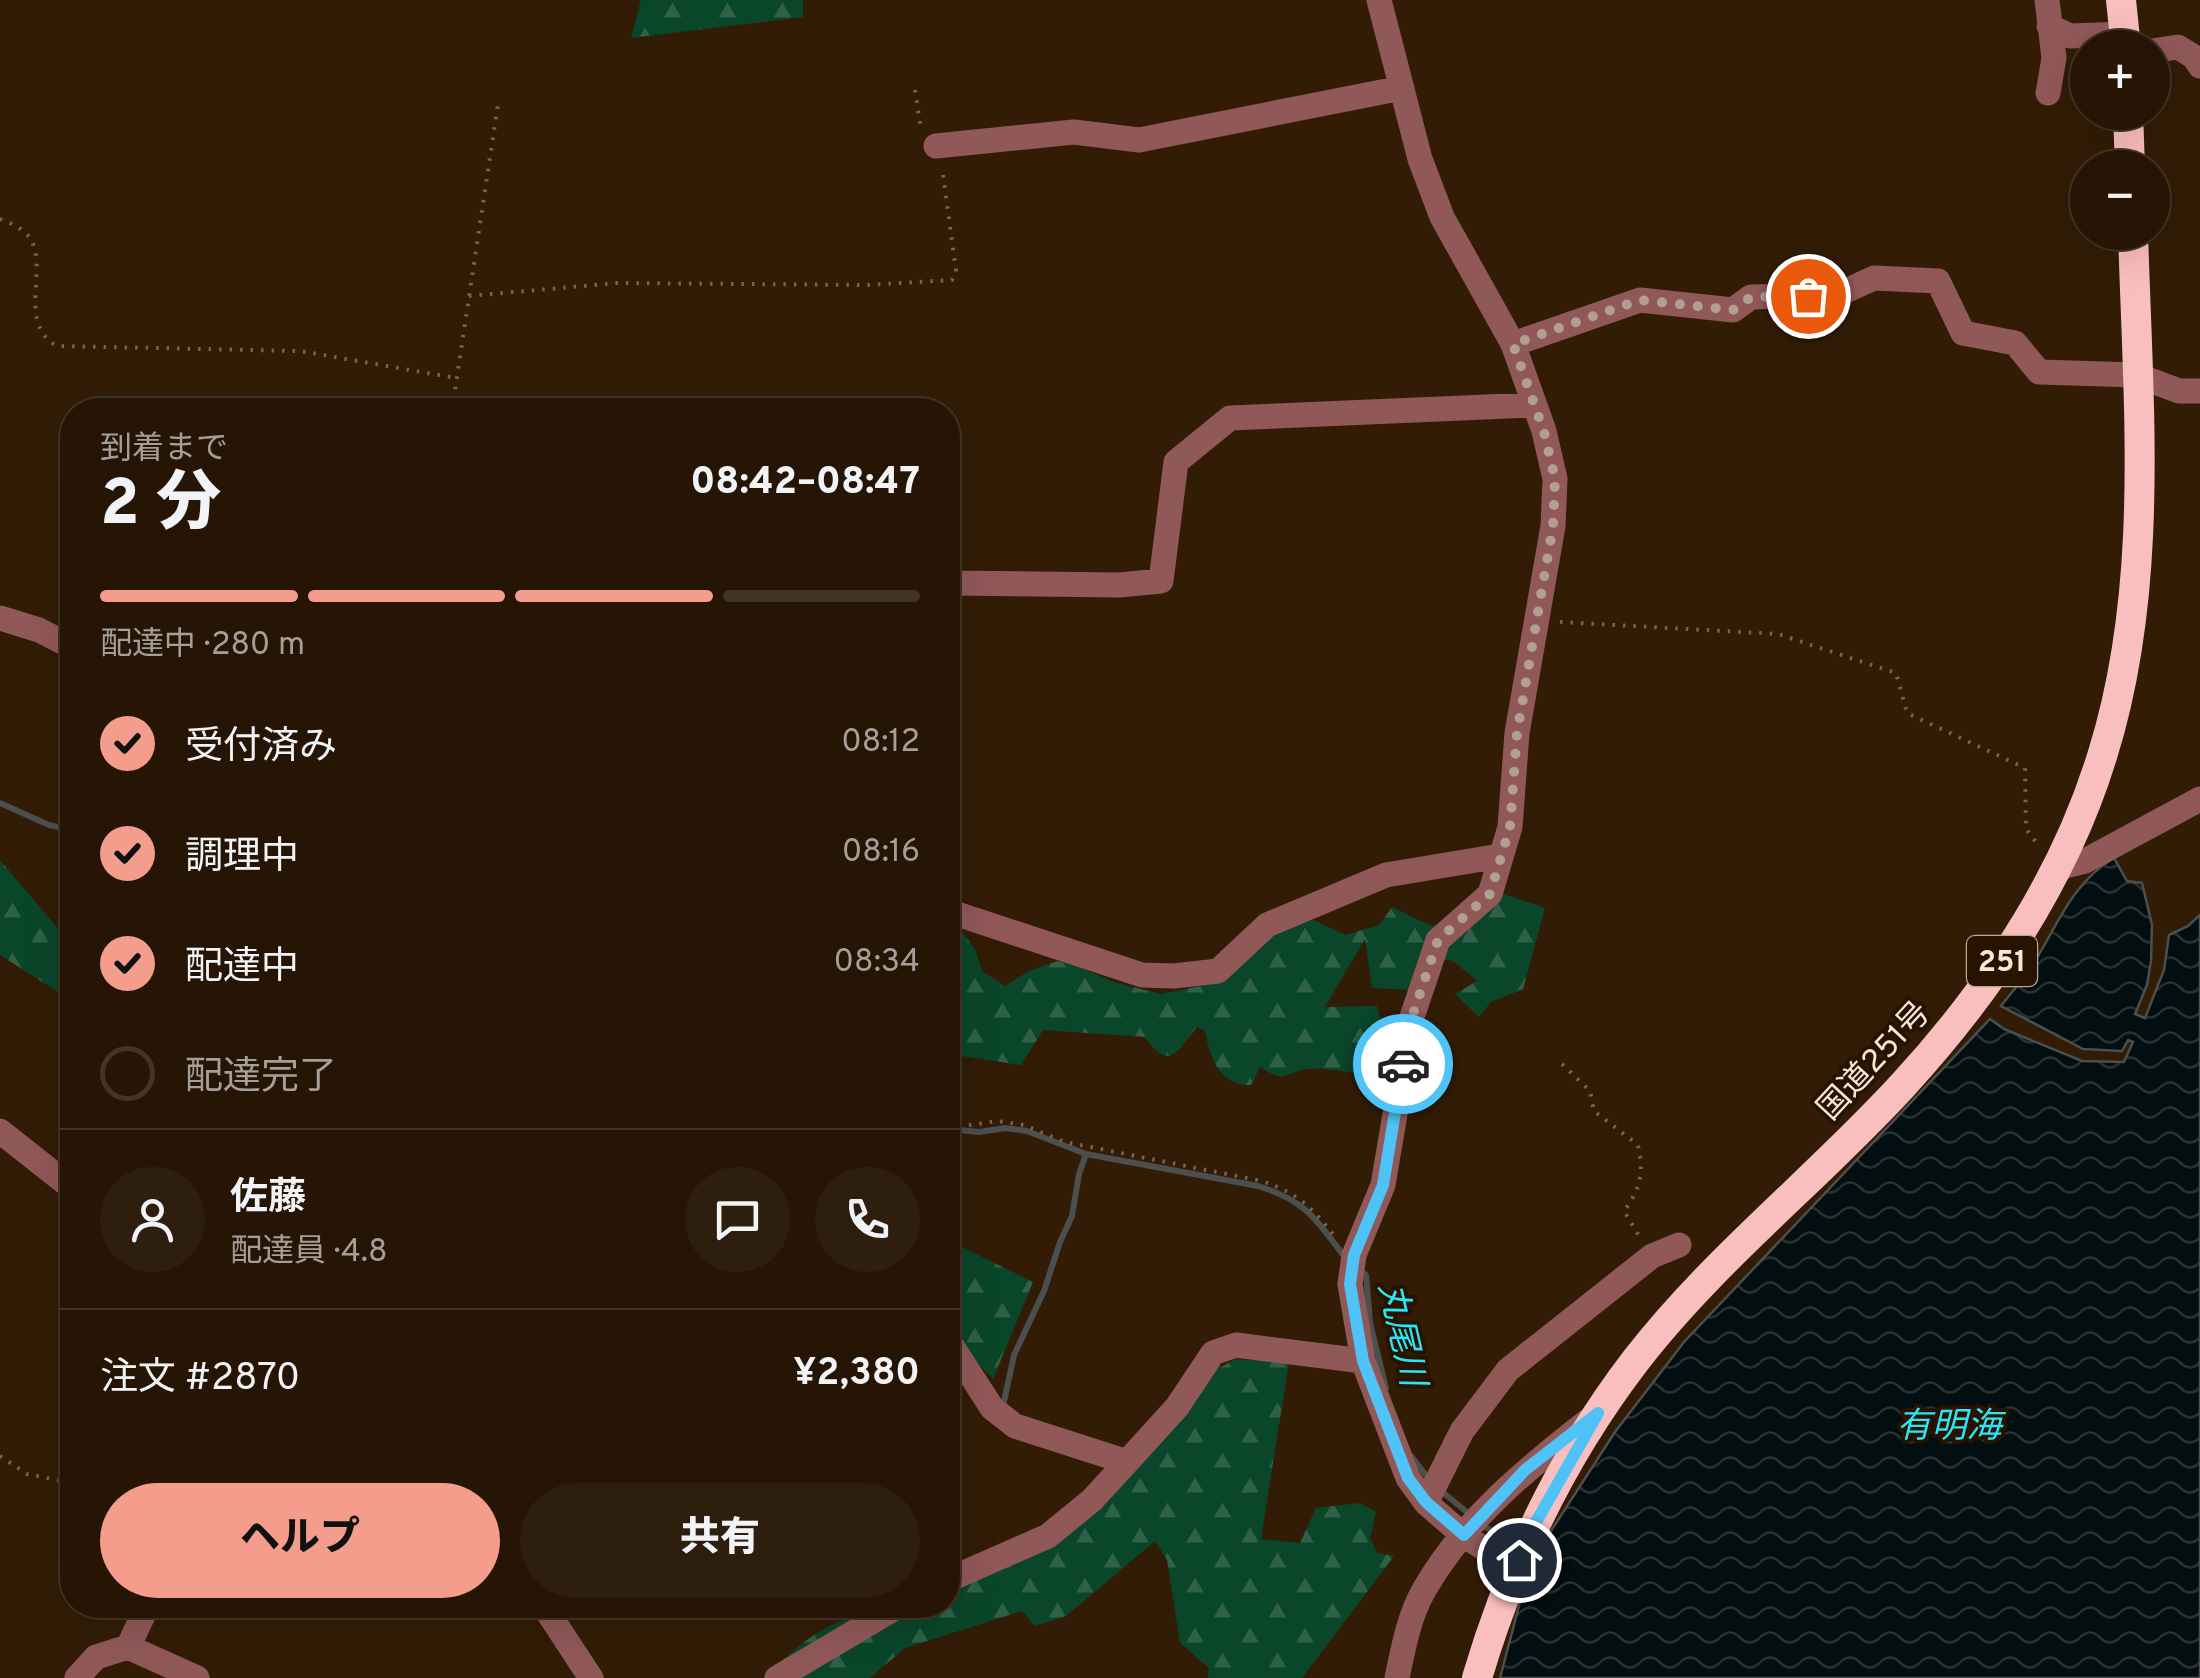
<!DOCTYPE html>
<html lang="ja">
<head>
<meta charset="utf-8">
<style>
  :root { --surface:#261504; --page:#2e1e0e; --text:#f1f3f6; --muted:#a49f9a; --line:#423426; --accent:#f49d8c }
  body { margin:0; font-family:Overpass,"Noto Sans JP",sans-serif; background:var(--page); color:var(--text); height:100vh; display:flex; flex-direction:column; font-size:38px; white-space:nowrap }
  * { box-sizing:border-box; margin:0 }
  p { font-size:32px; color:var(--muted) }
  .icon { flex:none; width:55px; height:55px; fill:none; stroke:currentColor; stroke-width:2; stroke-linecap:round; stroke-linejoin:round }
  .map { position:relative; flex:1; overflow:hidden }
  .drawer { position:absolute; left:60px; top:398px; width:900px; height:1220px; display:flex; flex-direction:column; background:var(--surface); border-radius:40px; box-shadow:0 10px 40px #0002,0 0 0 2px var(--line) }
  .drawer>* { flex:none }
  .tools { position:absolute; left:2070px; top:30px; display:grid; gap:20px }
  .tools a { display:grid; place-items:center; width:100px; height:100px; border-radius:50%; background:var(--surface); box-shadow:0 10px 40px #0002,0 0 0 2px var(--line); font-size:50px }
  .pin { position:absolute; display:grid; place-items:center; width:85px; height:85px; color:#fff; margin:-42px; border:5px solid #fff; border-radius:50%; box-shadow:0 2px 10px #0007 }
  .courier { position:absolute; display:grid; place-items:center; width:100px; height:100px; margin:-50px; border:8px solid #4fc3f7; border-radius:50%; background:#fff; color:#222; box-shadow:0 2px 12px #0007 }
  .summary em { font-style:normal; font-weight:800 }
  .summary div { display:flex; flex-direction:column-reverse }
  .summary { display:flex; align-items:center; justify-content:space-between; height:170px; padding:0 40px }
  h1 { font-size:65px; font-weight:800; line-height:75px }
  .bar { display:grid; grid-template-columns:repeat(4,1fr); gap:15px 10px; align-content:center; height:120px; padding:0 40px }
  .bar i { height:12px; border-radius:8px; background:var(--line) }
  .bar .on { background:var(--accent) }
  .bar p { grid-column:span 4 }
  .line { display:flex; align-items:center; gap:25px; padding:0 40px; border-top:2px solid var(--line) }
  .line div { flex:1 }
  .round { display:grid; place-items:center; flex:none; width:105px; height:105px; border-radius:52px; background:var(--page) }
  ol { padding:0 40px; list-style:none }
  li { display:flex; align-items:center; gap:30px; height:110px }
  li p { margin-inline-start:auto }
  li .icon { padding:10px; border-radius:50%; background:var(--accent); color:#111; stroke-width:4 }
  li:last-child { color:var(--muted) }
  li i { width:55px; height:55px; border:5px solid var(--line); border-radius:50% }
  .cta { display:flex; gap:20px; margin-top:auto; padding:20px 40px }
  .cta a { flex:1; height:115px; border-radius:60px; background:var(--accent); color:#111; font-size:40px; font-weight:800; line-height:115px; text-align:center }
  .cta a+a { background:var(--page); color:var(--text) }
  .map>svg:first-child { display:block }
</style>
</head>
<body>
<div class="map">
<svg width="2200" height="1678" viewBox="0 0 2200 1678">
  <defs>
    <pattern id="forest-firs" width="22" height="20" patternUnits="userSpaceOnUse" patternTransform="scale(2.5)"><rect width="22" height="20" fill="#0a462a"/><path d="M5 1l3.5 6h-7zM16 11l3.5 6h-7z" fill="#2e6148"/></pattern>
    <pattern id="water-waves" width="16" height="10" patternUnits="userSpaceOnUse" patternTransform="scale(2.5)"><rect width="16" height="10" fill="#020e10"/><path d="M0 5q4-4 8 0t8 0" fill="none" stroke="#283132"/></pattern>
  </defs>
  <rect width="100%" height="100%" fill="#321c06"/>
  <path fill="url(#forest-firs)" d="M641 0H803V17L631 38Z
    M0 860 72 945V1001L0 955Z
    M1501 893 1545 908 1523 989 1491 1002 1479 1017 1455 994 1477 981 1453 961 1421 954 1412 990 1372 988 1365 939 1325 1007 1377 1006 1385 1038 1381 1078C1362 1075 1325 1066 1306 1069 1281 1074 1288 1084 1260 1067L1251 1085C1219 1086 1210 1057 1205 1031L1197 1027C1177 1052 1169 1072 1145 1037L1043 1030 1021 1065 948 1054V931L962 932 975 949 982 971 1005 986 1029 971 1057 961 1076 965 1113 982 1161 994 1220 982 1275 929 1314 920 1345 935 1379 925 1392 907 1431 926 1469 924Z
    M948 1240 1033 1282 993 1379 968 1353 948 1369Z
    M1236 1359 1289 1362 1261 1539 1300 1543 1316 1508 1360 1503 1376 1512 1370 1538 1377 1553 1394 1556 1302 1678H1208L1209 1668 1180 1643 1167 1560 1155 1541 1066 1616 1035 1626 1022 1611 905 1648 870 1678H763C779 1665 794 1648 811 1637 853 1609 899 1605 948 1605V1587L1053 1544 1213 1371Z"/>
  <path fill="url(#water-waves)" stroke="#4b4f4d" stroke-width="2.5" d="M2114 858 2127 881 2142 883 2152 925 2151 961 2147 985 2135 1014 2145 1018 2164 970 2169 935 2188 926 2200 915V1678H1500L1520 1602 1549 1534 1615 1432 1684 1342 1990 1019 2004 1029 2082 1061 2124 1062 2133 1042 2128 1040 2122 1051 2083 1049 2001 1006C2010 994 2021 982 2030 969 2057 928 2070 884 2114 858Z"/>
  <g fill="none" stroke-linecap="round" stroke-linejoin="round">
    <path stroke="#4b4f4d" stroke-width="6" d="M0 803 49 825 72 830
      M948 1129 979 1132 1005 1128 1027 1131 1086 1154 1258 1186C1306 1201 1314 1217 1344 1256
      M1361 1271 1366 1275 1370 1323 1386 1388
      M1003 1406 1014 1355 1044 1291 1060 1242 1072 1216 1079 1174 1086 1154
      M1411 1456 1431 1482
      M1440 1490 1473 1517
      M1482 1525 1514 1545"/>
    <path stroke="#786451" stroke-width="4" stroke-dasharray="2.5 8" stroke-linecap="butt" d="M915 90 921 129
      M0 219C7 222 16 225 22 230 57 255 12 321 57 346L300 351 456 378
      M469 296 617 283 866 285 952 280 956 271 942 167
      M452 410 498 104
      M1560 622 1778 634 1896 673 1907 713 2025 768 2026 829 2039 846
      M1562 1064 1590 1091 1594 1111 1638 1145C1644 1173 1641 1188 1624 1211L1641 1239
      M948 1123 971 1125 997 1121 1024 1125 1065 1142 1262 1181C1300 1194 1312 1208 1336 1238
      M0 1456 27 1474 72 1483"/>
    <path stroke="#915858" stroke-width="25" d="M1379 0 1420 159 1442 217 1513 344 1544 431 1555 479 1553 526 1517 733 1510 827 1490 894 1438 940 1411 1020 1383 1185 1354 1255 1350 1284 1363 1361 1408 1478 1426 1503 1463 1535 1515 1568
      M2047 0 2054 58 2048 93
      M2049 26 2070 36 2125 34
      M2152 51 2178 47 2194 57 2200 66
      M936 146 1074 132 1139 140 1402 88
      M1513 344 1640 300 1733 310 1751 297 1837 295 1874 278 1938 281 1963 333 2015 343 2039 372 2136 375 2179 391H2200
      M948 583 1119 585 1161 581 1176 462 1230 418 1534 405
      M0 618 39 630 72 647
      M2057 868 2085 861 2200 799
      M948 911 1142 975 1174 976 1218 971 1267 925 1386 875 1500 856
      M0 1131 72 1188
      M948 1340 992 1408 1015 1426 1127 1462 1177 1407 1213 1353 1236 1345 1363 1361
      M1426 1503 1462 1431 1508 1370 1652 1256 1679 1245
      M948 1580 1048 1536 1092 1500 1127 1462
      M543 1605 591 1678
      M128 1647 148 1605
      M77 1678 96 1657 128 1647 197 1678
      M777 1678 900 1605
      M1397 1678C1403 1649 1409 1616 1424 1590 1464 1520 1526 1469 1588 1421"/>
    <path stroke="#f9bfbe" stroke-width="30" d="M2121 0 2126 48
      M2128 112 2130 168
      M1477 1678C1511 1563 1563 1455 1636 1360 1714 1259 1817 1179 1903 1085 1991 989 2065 879 2103 753 2155 586 2138 405 2133 232"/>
  </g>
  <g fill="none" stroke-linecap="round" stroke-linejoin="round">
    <path stroke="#b1a090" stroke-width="10" stroke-dasharray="0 18" d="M1403 1064 1411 1020 1438 940 1490 894 1510 827 1517 733 1553 526 1555 479 1544 432 1513 344 1640 300 1733 310 1751 297 1808 296"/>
    <path stroke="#4fc3f7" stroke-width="12" d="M1403 1064 1383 1185 1354 1255 1350 1284 1363 1361 1408 1478 1426 1502 1464 1535 1525 1470 1598 1413 1536 1522 1519 1560"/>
  </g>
  <g text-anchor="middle" stroke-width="8" stroke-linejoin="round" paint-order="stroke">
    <rect fill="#281300" stroke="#b8a799" stroke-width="2.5" x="1967" y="936" width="70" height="50" rx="8"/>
    <g font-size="30" font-weight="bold" fill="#f6e7da">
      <text x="2002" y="971">251</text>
    </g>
    <g font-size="32" fill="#f6e7da" stroke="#281300">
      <text transform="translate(1873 1060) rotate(-47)" y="11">国道251号</text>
    </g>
    <g font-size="35" font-style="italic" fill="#2ae6f8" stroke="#281300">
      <text transform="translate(1403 1334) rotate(77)" y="12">丸尾川</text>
      <text x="1949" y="1437">有明海</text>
    </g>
  </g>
</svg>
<div class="tools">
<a>+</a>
<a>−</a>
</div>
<div class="pin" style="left:1808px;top:296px;background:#ea580c"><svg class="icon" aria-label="bag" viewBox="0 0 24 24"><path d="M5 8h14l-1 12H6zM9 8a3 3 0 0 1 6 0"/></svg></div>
<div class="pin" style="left:1519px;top:1560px;background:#1f2937"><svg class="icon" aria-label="home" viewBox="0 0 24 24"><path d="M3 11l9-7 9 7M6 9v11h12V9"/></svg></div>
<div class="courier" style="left:1403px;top:1064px"><svg class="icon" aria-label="car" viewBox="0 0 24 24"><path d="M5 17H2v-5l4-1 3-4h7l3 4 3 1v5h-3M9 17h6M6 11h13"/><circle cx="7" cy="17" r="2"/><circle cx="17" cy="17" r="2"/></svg></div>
<section class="drawer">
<div class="summary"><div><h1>2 分</h1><p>到着まで</p></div><em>08:42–08:47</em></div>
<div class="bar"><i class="on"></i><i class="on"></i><i class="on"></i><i></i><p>配達中 · 280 m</p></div>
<ol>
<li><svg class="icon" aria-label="check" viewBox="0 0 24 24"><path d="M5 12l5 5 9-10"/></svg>受付済み<p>08:12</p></li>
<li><svg class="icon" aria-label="check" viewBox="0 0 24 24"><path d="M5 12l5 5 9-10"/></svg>調理中<p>08:16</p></li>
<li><svg class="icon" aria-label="check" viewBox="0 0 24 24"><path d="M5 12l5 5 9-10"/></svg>配達中<p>08:34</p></li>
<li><i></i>配達完了</li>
</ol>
<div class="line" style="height:180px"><a class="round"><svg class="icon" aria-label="person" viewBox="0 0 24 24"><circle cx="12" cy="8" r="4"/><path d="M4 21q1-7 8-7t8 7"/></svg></a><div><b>佐藤</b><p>配達員 · 4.8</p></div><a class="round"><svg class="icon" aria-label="chat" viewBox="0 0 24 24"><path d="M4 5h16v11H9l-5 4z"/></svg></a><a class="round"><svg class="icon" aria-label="phone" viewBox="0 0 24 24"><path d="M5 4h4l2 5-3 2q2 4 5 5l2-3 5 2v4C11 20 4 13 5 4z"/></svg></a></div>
<div class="line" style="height:130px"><div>注文 #2870</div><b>¥2,380</b></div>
<div class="cta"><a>ヘルプ</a><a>共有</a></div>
</section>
</div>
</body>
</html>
